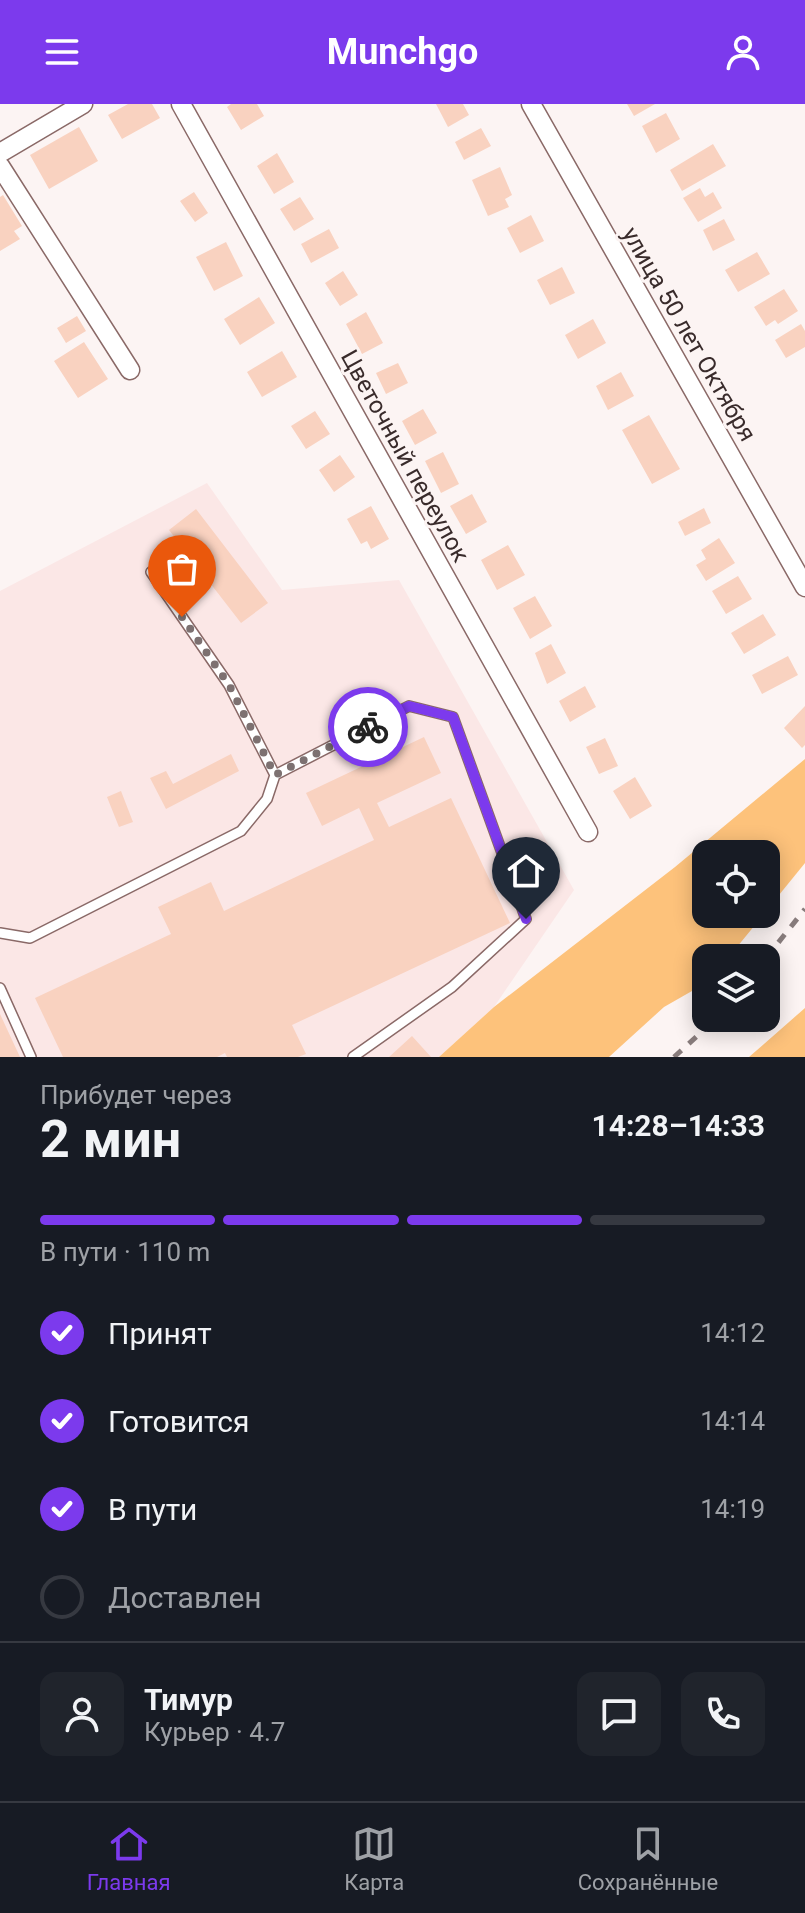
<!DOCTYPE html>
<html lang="ru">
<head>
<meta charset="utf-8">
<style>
  :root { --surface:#171b24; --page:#20242c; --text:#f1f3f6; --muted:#9ea1a6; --line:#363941; --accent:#7c3aed }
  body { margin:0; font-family:Roboto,sans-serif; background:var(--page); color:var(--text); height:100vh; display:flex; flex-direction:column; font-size:30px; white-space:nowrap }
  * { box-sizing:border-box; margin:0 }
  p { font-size:26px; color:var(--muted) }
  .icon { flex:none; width:44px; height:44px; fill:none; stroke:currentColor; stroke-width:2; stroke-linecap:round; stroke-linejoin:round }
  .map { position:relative; height:953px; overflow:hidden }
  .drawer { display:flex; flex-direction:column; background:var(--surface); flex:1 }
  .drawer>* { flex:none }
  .fabs { position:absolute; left:692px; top:736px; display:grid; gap:16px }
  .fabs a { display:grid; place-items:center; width:88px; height:88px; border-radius:16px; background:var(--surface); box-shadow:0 4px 20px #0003; font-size:40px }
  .pin { position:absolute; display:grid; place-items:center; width:68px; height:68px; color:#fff; margin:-82px -34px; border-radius:50% 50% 50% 0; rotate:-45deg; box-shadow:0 0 8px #0007 }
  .pin .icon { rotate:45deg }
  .courier { position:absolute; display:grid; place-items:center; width:80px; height:80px; margin:-40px; border:6px solid #7c3aed; border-radius:50%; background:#fff; color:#222; box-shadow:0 2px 10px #0007 }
  .summary em { font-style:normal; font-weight:700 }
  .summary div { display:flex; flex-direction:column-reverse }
  .summary { display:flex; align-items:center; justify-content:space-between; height:136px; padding:0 40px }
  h1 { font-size:52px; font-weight:700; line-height:60px }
  .bar { display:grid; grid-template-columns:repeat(4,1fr); gap:12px 8px; align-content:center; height:96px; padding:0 40px }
  .bar i { height:10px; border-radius:6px; background:var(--line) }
  .bar .active { background:var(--accent) }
  .bar p { grid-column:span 4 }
  .line { display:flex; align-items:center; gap:20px; padding:0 40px; border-top:2px solid var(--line) }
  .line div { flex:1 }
  .round { display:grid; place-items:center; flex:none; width:84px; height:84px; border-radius:16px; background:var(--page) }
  ol { padding:0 40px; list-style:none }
  li { display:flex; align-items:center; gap:24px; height:88px }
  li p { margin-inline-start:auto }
  li .icon { padding:8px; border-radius:50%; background:var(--accent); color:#fff; stroke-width:4 }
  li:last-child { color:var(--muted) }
  li i { width:44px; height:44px; border:4px solid var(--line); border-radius:50% }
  header { display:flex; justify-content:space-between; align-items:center; height:104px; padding:0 40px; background:var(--accent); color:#fff; font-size:36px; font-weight:700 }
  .menu { display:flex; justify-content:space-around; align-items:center; height:112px; border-top:2px solid var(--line); background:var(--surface); font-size:22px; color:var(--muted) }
  .menu a { display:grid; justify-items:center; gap:4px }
  .menu .active { color:var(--accent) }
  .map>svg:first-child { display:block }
</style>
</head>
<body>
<header><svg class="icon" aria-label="menu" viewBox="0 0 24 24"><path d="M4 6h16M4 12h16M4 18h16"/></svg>Munchgo<svg class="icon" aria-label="person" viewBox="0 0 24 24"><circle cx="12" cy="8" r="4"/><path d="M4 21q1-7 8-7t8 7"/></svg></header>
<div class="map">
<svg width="805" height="953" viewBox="0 0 805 953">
  <rect width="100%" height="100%" fill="#fcf4f3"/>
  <path fill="#fbe7e6" d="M207 379 282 486 399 476 574 786 494 903 439 953H0V487Z"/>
  <path fill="#fdc27b" d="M805 655V759L766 807V750H706V810H764L728 854H706V879L664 903 609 953H439L494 903 675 763Z
    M805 904V953H749Z"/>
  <path fill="#f9d2c0" d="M128 0H152L160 14 122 35 108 11Z
    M231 0H257L264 12 241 26 227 3Z
    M436 0H463L469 11 448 23Z
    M627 0H655L634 12Z
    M666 9 680 35 656 49 642 22Z
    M79 23 98 57 49 85 30 51Z
    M481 24 491 42 464 56 455 38Z
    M713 40 726 62 682 87 670 66Z
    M277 49 294 78 274 90 257 62Z
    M500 63 512 91 505 95 509 103 488 112 472 76Z
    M700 84 705 93 713 88 722 104 698 118 683 94Z
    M194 88 208 109 195 118 180 97Z
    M3 91 22 122 14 127 20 135 0 147V93Z
    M300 93 314 115 294 127 280 105Z
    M531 111 544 137 520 149 507 124Z
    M724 115 735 136 713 147 703 126Z
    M329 125 339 144 311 159 301 140Z
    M226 138 243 172 214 187 196 153Z
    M757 148 770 170 738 188 725 166Z
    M562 163 575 189 550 201 537 176Z
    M343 167 358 191 340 202 325 179Z
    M784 185 798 207 778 220 775 216 766 222 754 203Z
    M259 193 275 219 240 241 224 215Z
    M366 208 383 239 362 250 346 220Z
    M77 212 86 227 66 239 57 224Z
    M593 215 606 239 578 255 565 231Z
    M801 220 805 227V243L786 254 775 236Z
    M84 238 108 275 78 294 54 257Z
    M282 247 297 273 262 293 247 268Z
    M398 259 408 279 386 290 376 269Z
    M621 268 634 292 608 306 596 282Z
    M423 305 437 329 415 341 402 317Z
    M315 307 330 330 306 345 291 322Z
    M649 311 680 365 652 380 622 326Z
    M443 348 459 380 441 389 425 357Z
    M340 351 355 373 334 388 319 366Z
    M472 390 487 418 466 430 450 402Z
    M371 402 389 435 371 445 367 437 361 440 347 415Z
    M704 404 711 419 685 432 678 418Z
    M196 405 268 499 241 519 169 426Z
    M719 434 735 459 706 477 696 461 706 455 701 446Z
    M508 441 525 471 497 486 481 456Z
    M738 472 752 495 726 510 712 487Z
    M535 492 552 522 530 535 513 504Z
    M763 510 776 531 744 550 731 529Z
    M551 540 566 569 547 580 535 549Z
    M788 552 798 571 762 590 752 571Z
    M585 582 596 603 570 618 559 597Z
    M805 602V641L802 644 784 624Z
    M424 633 441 669 377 699 389 723 451 694 510 819 292 921 306 950 298 953H227L225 949 217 953H63L35 894 171 830 158 803 211 778 224 807 374 736 359 704 322 722 306 689Z
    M605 634 618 662 599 670 586 643Z
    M231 650 239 667 166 705 150 674 166 667 173 680Z
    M635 673 652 702 630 715 613 687Z
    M121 687 133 718 119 723 107 693Z
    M0 910 20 953H0Z
    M412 932 431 953H389Z"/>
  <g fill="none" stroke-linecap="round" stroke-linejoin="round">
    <defs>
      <path id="lane" d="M151 468 229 581 275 671
        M0 829 30 834 241 727 267 695 275 671 409 602 453 613 526 815 452 883 353 953
        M0 884 31 953"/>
      <path id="street" d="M181 0 588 728
        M531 0 805 483
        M0 49 83 0
        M0 62 130 266"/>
    </defs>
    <use href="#lane" stroke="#8a6967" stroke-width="12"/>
    <use href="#street" stroke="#8a6967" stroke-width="21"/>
    <use href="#lane" stroke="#fff" stroke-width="9"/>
    <use href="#street" stroke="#fff" stroke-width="18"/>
    <path stroke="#887c7c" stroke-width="5" stroke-dasharray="10 10" stroke-linecap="butt" d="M766 854 805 805
      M674 953 717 914"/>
  </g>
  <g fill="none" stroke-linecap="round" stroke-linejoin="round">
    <path stroke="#7d7171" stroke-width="8" stroke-dasharray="0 14.4" d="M182 513 229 581 275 671 368 623"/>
    <path stroke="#7c3aed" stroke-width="10" d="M368 623 409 602 453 613 526 815"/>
  </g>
  <g text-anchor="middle" stroke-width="6" stroke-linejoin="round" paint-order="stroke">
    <g font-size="24" fill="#392b2b" stroke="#fcf4f3">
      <text transform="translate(689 230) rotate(60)" y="8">улица 50 лет Октября</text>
      <text transform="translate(405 352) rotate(61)" y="8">Цветочный переулок</text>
    </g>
  </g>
</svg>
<div class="fabs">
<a><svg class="icon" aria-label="locate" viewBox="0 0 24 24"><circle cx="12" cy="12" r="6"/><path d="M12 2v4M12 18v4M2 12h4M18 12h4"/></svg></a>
<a><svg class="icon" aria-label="layers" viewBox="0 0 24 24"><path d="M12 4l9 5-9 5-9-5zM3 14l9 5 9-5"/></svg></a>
</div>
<div class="pin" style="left:182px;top:513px;background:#ea580c"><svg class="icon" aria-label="bag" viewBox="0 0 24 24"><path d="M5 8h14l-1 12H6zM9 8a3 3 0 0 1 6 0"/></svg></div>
<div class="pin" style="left:526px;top:815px;background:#1f2937"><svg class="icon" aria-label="home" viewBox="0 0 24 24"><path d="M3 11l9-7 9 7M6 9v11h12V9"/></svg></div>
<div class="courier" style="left:368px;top:623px"><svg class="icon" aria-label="bike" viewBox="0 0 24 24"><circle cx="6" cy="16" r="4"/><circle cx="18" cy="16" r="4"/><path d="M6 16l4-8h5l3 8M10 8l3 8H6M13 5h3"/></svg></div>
</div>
<section class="drawer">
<div class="summary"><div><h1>2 мин</h1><p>Прибудет через</p></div><em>14:28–14:33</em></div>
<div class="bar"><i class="active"></i><i class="active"></i><i class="active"></i><i></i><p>В пути · 110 m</p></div>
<ol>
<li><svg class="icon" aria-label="check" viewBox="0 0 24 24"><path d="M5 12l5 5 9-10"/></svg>Принят<p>14:12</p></li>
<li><svg class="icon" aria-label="check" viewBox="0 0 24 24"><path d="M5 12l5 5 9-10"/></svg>Готовится<p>14:14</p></li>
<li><svg class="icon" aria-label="check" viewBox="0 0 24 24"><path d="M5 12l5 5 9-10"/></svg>В пути<p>14:19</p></li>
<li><i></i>Доставлен</li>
</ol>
<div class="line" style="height:144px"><a class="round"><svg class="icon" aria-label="person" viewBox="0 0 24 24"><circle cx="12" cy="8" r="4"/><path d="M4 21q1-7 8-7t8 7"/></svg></a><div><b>Тимур</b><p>Курьер · 4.7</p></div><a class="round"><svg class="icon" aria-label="chat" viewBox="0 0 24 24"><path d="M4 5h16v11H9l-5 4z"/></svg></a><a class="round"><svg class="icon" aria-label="phone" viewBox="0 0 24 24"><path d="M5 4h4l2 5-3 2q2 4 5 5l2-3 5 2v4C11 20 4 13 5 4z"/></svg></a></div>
</section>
<nav class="menu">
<a class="active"><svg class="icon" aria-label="home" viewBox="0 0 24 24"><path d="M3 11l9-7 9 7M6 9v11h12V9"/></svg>Главная</a>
<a><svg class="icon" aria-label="map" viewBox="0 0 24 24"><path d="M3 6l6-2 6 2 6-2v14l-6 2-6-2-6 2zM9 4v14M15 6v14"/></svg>Карта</a>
<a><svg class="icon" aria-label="saved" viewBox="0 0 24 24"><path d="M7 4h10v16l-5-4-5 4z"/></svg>Сохранённые</a>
</nav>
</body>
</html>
